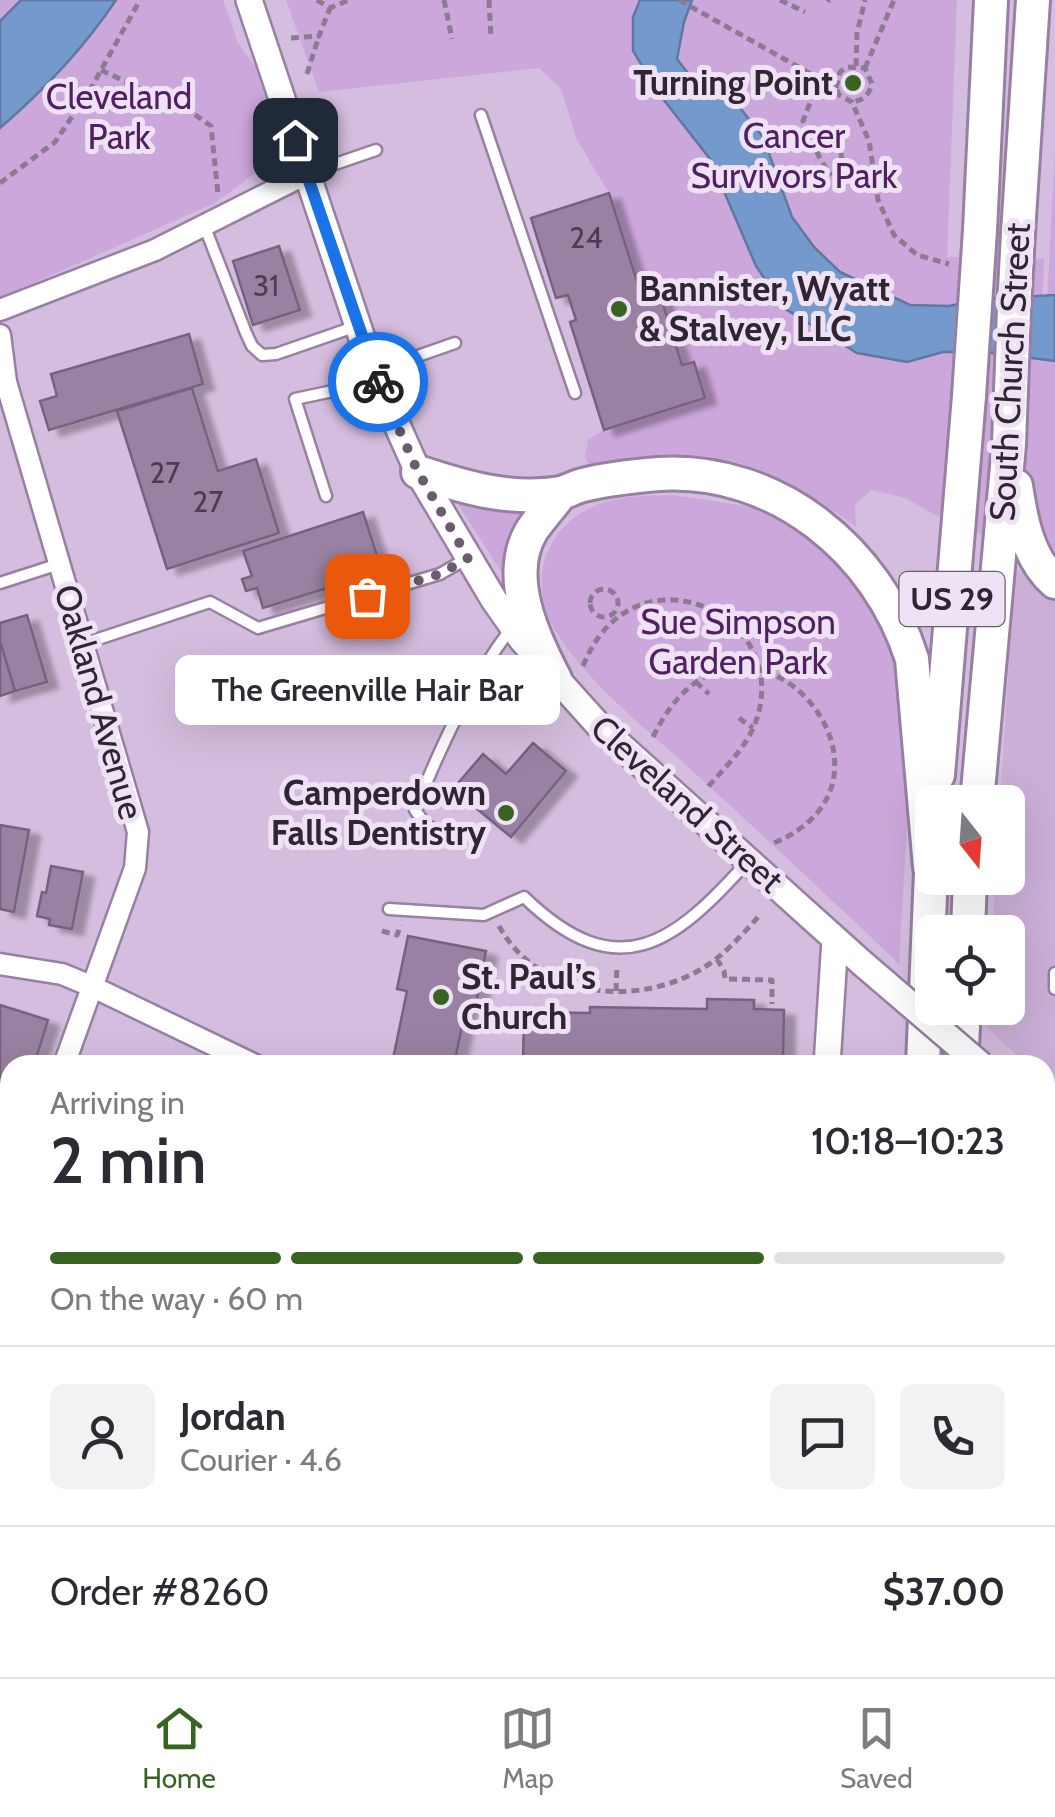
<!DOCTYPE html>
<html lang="en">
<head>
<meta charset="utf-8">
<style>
  :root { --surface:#fff; --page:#f2f2f3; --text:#2b2b33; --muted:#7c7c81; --line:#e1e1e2; --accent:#386320 }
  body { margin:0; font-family:Cabin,sans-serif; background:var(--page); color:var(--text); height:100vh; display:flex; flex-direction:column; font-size:38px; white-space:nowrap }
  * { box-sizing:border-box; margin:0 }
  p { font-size:32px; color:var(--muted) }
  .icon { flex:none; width:55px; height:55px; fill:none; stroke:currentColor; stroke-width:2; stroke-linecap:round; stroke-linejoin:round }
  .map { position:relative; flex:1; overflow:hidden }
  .panel { position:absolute; left:0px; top:1055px; width:1055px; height:622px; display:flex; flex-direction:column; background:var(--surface); border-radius:30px 30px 0 0; box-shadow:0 10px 40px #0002 }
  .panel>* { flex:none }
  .needle { width:65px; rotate:163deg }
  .tools { position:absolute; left:915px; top:785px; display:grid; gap:20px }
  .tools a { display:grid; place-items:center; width:110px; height:110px; border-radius:15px; background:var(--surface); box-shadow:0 10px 40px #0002; font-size:50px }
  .pin { position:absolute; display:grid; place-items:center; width:85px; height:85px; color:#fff; margin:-42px; border-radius:20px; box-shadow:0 5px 15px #0006 }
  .courier { position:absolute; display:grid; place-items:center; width:100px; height:100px; margin:-50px; border:8px solid #1a73e8; border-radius:50%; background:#fff; color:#222; box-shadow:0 2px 12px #0007 }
  .bubble { position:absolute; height:70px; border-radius:15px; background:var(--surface); box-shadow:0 10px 40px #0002; font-size:32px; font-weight:600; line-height:70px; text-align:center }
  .summary em { font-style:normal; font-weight:600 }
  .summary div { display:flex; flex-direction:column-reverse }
  .summary { display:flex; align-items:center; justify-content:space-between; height:170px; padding:0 50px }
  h1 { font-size:65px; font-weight:600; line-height:75px }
  .bar { display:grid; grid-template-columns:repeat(4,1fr); gap:15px 10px; align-content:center; height:120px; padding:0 50px }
  .bar i { height:12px; border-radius:8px; background:var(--line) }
  .bar .on { background:var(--accent) }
  .bar p { grid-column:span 4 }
  .line { display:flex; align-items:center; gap:25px; padding:0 50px; border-top:2px solid var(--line) }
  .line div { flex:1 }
  .round { display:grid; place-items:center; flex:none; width:105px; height:105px; border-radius:15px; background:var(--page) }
  .menu { display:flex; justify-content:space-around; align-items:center; height:140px; border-top:2px solid var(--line); background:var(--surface); font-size:28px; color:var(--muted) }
  .menu a { display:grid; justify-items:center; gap:5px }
  .menu .on { color:var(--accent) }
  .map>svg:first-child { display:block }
</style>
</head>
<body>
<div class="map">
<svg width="1055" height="1677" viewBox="0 0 1055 1677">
  <defs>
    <filter id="shadow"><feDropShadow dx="11" dy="6" stdDeviation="2.5" flood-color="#0004"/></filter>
  </defs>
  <rect width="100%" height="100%" fill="#d5bddf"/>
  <path fill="#cbafd7" d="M1015 571 1035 573 1055 588V1087L1045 1081V1065H1027L987 1027 988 1008H1008V932H992L996 878H1008V802H1000Z"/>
  <path fill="#cca7db" d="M0 0H223L238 43 260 73 268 109 266 124 278 156 215 203 0 298Z
    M286 0H957L947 257 1044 259 1040 357 1044 358 1055 150V565L931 513 906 498 871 490 855 505 856 527C804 489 748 454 681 455 651 456 619 463 589 467L585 456 588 440 604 430 704 398 682 365 659 289 641 294 609 193 577 140 561 89 539 68 319 92Z
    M672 495 753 507 804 535 848 574 896 648 912 737 899 964C829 897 758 831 687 766 645 728 583 678 555 630 528 584 543 531 590 508 615 495 645 496 672 495Z
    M542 502C523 526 504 544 504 576L457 503Z"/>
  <path fill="#749acd" stroke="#60779f" stroke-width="2.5" d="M21 0H116C84 48 44 90 0 128V21Z
    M640 0H692L684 22 677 59 687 72 737 104 763 137 792 217 814 247 840 272 910 305 949 306 982 299 1055 295V361L986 352H943L907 362 857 353 784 308 756 266 710 159 660 95 633 51V17Z"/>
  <path fill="#9881a2" stroke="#776180" stroke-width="2.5" filter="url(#shadow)" d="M609 193 641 294 658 288 682 365 694 362 705 398 604 430 570 322 576 320 568 295 556 298 531 218Z
    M279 246 300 310 253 325 233 261Z
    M189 334 203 384 49 430 40 401 57 396 51 374Z
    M192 388 218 471 256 459 279 533 167 569 117 411Z
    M363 512 382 571 263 608 257 588 246 591 242 579 252 576 243 551Z
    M27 615 47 682 15 691 0 641V623Z
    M0 641 15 691 0 696Z
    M533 743 566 771 511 837 453 789 483 754 506 774Z
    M0 825 29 830 14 912 0 909Z
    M51 866 83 872 72 929 49 925 50 919 37 916 42 892 46 893Z
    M408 936 486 951 476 1004 467 1002 454 1065H400L401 1061 393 1059 407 991 397 989Z
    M707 999 754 1000V1009L784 1010 783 1065H523L524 1012 590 1013V1007L707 1009Z
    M0 1005 48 1020 34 1065H10V1103L0 1100Z
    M1045 1643 1055 1645V1677H1024L1025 1668H1045Z"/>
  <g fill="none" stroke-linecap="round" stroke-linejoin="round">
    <defs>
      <path id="service" d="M481 115 575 393
        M306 174 376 150
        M204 225 246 333 252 346 262 355 276 354 357 326
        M375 371 455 343
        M326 496 295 399 347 388 375 376
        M0 583 59 564
        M83 644 210 602 258 628 440 574 466 559
        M456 841 426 825 415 810C441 746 470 682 512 627
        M389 909 484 915 524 897C618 988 674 944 748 861
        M1055 973V989
        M802 1677 803 1668"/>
      <path id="minor" d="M0 310 155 250 306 174
        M0 335 6 382 138 832 135 868 64 1065
        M0 964 62 974 91 986 255 1065
        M0 1249 10 1221"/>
      <path id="tertiary" d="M249 0 373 371 418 472 494 600 522 640 601 728 862 963
        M827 1065 835 939
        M1045 1119 1055 1127
        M1045 1148H1055"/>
      <path id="primary" d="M980 230 991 0
        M1018 233 1033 0
        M418 472C466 488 510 501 561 493 568 491 575 487 583 485 606 479 635 476 659 474 777 467 878 551 912 659L930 867
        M1016 486C1021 519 1028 559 1055 582
        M555 679C533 637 504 575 532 530 541 517 552 505 561 493
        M938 775 969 396
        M977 802 1009 444 1014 309
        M968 932 970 878
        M923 1065 932 847
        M961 1065 964 1008
        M1045 1306 1055 1289
        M902 1677V1668
        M939 1677V1668"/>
    </defs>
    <use href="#service" stroke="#9780a1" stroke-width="15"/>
    <use href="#minor" stroke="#9780a1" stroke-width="25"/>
    <use href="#tertiary" stroke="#9780a1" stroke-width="30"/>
    <use href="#primary" stroke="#9780a1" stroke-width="38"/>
    <path stroke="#8c7a93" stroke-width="5" stroke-dasharray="8 5" stroke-linecap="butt" d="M317 0 330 8 349 0
      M444 0 452 39
      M489 0 491 38
      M679 0 836 88 839 95 852 102 869 141 878 200 894 235 917 255 949 264
      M780 0 805 12
      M828 2 829 0
      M291 38 319 36 330 8
      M856 66 857 33 865 0
      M865 68 894 0
      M101 70 194 114 211 126 218 194
      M307 74 319 36
      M819 79 803 121C824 163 820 184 875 183
      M836 88 840 72 847 67 865 68 872 84C869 95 864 100 852 102
      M841 153 844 180
      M0 183 55 142 90 90 140 0
      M590 603a14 14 0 1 1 28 0a14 14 0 1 1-28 0Z
      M583 666C633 540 794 614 756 721 747 747 724 768 707 788
      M696 682 709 694
      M739 718 753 728
      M653 737C741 555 935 780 771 844
      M499 926C537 995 629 1008 696 972 721 959 740 937 759 916
      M382 931 397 935 401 925
      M717 959 724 971 725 979 772 980V1004
      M616 991 617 965"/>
    <use href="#service" stroke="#fff" stroke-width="10"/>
    <use href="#minor" stroke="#fff" stroke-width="20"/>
    <use href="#tertiary" stroke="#fff" stroke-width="25"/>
    <use href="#primary" stroke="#fff" stroke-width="32"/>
    <defs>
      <path id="tertiary-bridge" d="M862 963 981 1065"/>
      <path id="primary-bridge" d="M1014 309 1018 233
        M969 396 980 230"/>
    </defs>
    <use href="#tertiary-bridge" stroke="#9780a1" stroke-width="30" stroke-linecap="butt"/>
    <use href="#primary-bridge" stroke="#9780a1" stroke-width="38" stroke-linecap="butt"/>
    <use href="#tertiary-bridge" stroke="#fff" stroke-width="25"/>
    <use href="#primary-bridge" stroke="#fff" stroke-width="32"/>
  </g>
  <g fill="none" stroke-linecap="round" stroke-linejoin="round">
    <path stroke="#6a5b6f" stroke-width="10" stroke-dasharray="0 18" d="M367 596 440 574 468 558 418 472 378 382"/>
    <path stroke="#1a73e8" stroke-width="12" d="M295 140 378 382"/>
  </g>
  <g fill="#386320" stroke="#efe2f4" stroke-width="4">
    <circle cx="853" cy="83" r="10"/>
    <circle cx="619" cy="309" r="10"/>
    <circle cx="506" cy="813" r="10"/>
    <circle cx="441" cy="997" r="10"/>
  </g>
  <g text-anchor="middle" stroke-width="10" stroke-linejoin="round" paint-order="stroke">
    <g font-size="30" fill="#4a3d4f">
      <text x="586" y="248">24</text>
      <text x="266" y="296">31</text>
      <text x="165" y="483">27</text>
      <text x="208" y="512">27</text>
    </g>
    <rect fill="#efe2f4" stroke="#695e6d" stroke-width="2.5" x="899.5" y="572" width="105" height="54" rx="8"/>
    <g font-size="32" font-weight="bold" fill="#302633">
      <text x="952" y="610">US 29</text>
    </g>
    <g font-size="35" font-weight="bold" fill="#302633" stroke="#efe2f4" text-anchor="end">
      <text x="833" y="95">Turning Point</text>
      <text x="639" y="301" text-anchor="start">Bannister, Wyatt<tspan x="639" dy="40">&amp; Stalvey, LLC</tspan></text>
      <text x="486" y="805">Camperdown<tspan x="486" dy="40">Falls Dentistry</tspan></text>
      <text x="461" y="989" text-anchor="start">St. Paul’s<tspan x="461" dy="40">Church</tspan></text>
    </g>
    <g font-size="35" fill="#512062" stroke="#efe2f4">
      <text x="119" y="109">Cleveland<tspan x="119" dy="40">Park</tspan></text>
      <text x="794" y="148">Cancer<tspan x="794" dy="40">Survivors Park</tspan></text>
      <text x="738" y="634">Sue Simpson<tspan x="738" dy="40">Garden Park</tspan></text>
    </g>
    <g font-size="35" fill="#302633" stroke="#efe2f4">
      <text transform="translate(1010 372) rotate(-87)" y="12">South Church Street</text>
      <text transform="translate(99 702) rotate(74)" y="12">Oakland Avenue</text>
      <text transform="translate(687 804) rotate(42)" y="12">Cleveland Street</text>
    </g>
  </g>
</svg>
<div class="tools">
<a><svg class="needle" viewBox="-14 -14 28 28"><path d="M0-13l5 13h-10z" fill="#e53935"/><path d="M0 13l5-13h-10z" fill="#7c7c81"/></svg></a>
<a><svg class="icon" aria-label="locate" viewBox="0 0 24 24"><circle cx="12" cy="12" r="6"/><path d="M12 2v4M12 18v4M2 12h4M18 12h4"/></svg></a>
</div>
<div class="pin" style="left:367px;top:596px;background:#ea580c"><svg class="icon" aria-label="bag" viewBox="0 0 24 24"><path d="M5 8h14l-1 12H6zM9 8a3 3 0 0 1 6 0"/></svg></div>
<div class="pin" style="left:295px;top:140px;background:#1f2937"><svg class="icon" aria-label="home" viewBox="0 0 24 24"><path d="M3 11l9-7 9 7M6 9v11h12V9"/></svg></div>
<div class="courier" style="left:378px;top:382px"><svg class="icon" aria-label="bike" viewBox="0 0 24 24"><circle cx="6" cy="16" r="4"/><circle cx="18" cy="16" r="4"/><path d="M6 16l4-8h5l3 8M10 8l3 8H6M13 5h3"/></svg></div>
<div class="bubble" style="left:175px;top:655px;width:385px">The Greenville Hair Bar</div>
<section class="panel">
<div class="summary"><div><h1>2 min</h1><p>Arriving in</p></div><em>10:18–10:23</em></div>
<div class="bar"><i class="on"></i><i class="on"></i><i class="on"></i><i></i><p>On the way · 60 m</p></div>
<div class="line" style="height:180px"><a class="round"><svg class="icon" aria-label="person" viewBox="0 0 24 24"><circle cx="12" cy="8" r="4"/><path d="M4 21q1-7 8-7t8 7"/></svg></a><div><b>Jordan</b><p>Courier · 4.6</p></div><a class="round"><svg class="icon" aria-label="chat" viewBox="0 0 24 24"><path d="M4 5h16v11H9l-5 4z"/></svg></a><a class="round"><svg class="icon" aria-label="phone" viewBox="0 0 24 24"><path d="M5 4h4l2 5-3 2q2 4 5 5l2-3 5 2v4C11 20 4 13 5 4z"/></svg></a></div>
<div class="line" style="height:130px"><div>Order #8260</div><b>$37.00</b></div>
</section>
</div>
<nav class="menu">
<a class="on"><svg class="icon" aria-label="home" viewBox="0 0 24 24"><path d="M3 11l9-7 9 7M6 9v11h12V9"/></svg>Home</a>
<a><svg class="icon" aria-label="map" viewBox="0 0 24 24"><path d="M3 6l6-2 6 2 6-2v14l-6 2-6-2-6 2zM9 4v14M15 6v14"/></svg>Map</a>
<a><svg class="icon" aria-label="saved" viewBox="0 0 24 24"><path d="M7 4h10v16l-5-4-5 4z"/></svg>Saved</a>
</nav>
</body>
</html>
